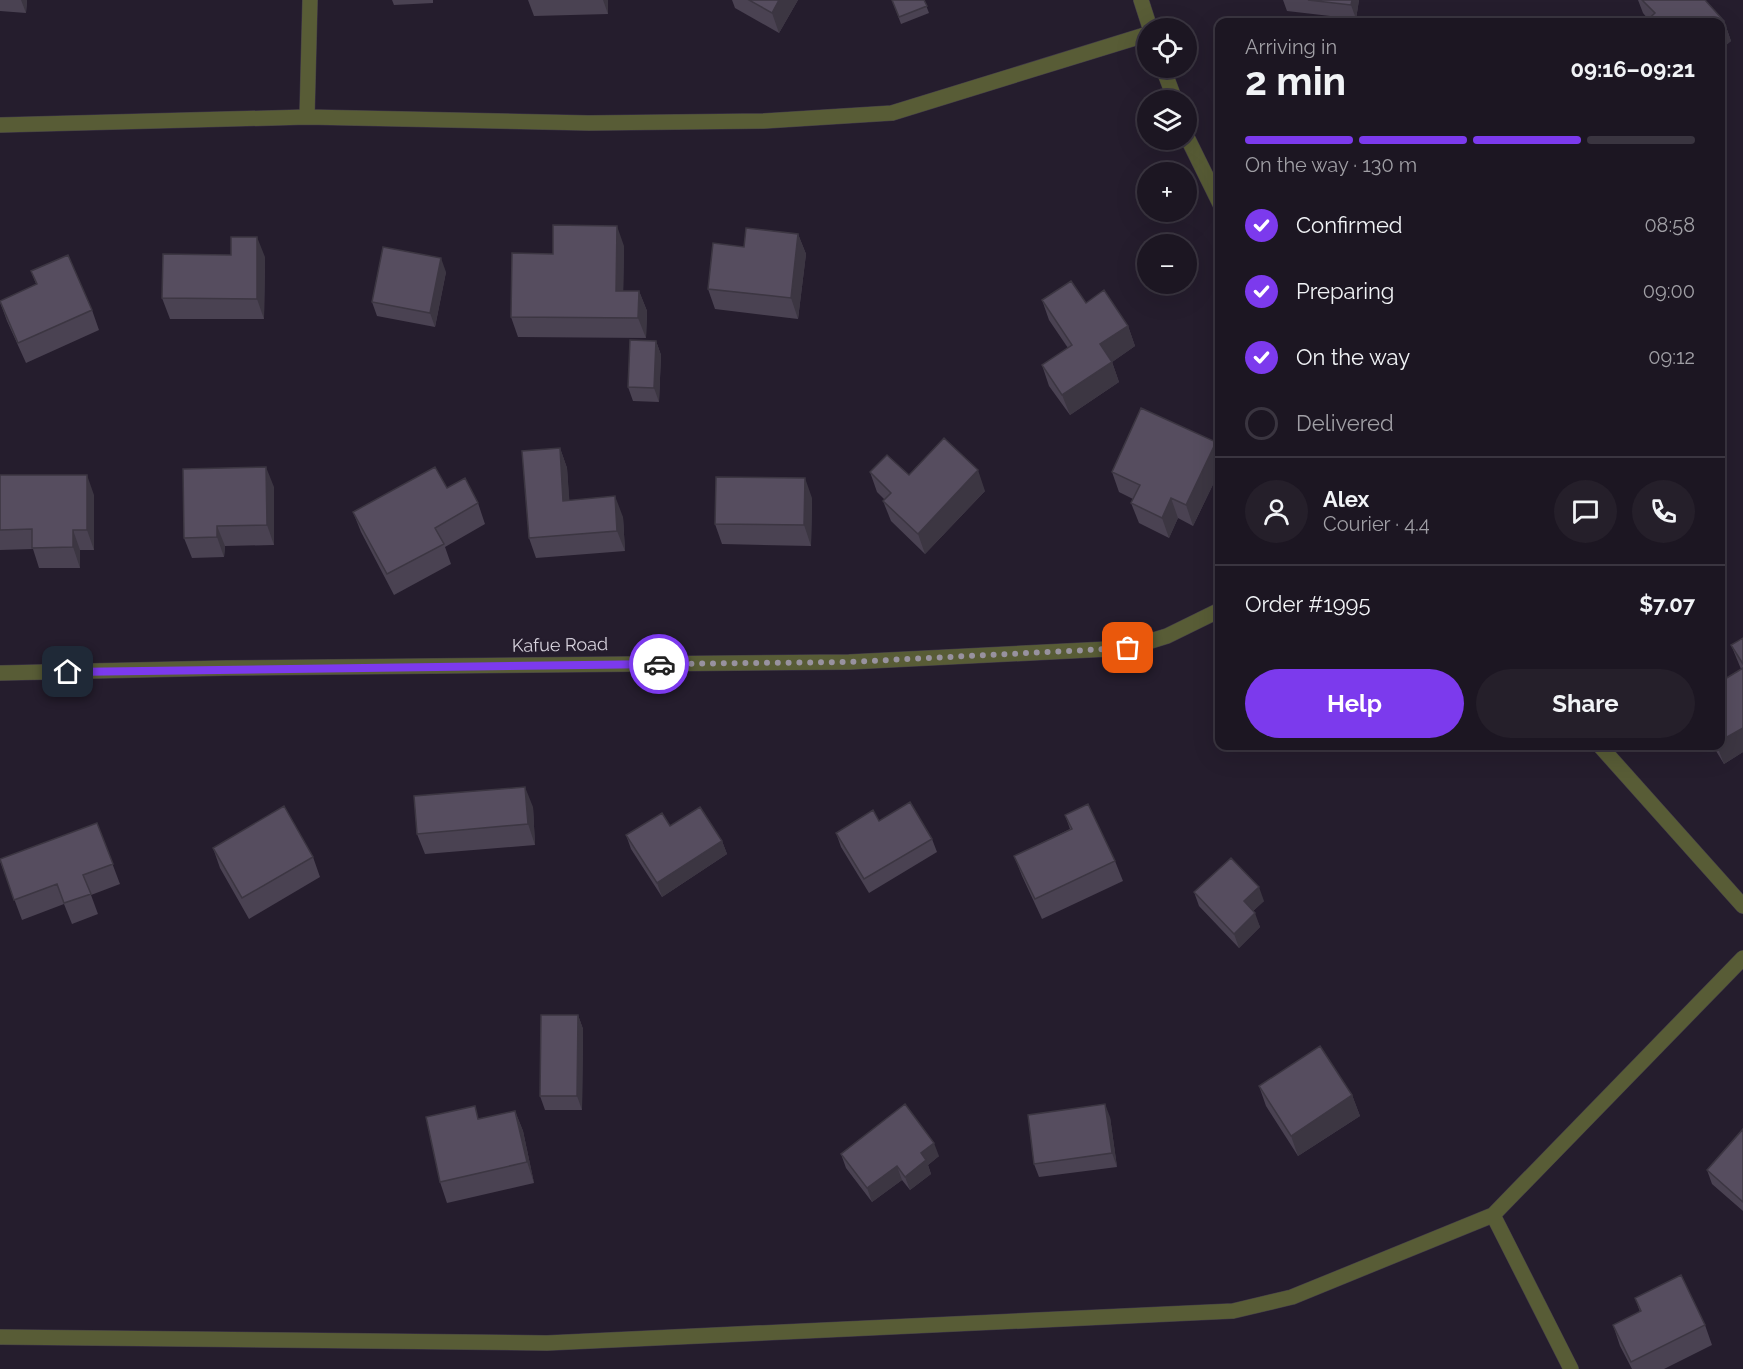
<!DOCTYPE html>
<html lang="en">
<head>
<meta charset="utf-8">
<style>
  :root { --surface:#1c1622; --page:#251f2a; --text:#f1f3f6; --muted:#a09fa5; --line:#3a3540; --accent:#7c3aed }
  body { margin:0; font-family:Raleway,sans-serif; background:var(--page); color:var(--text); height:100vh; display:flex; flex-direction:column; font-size:22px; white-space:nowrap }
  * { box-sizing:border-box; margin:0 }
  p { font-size:20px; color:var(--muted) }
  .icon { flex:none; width:33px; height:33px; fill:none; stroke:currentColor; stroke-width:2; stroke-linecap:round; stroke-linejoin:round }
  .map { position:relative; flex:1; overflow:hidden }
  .sheet { position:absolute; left:1215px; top:18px; width:510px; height:732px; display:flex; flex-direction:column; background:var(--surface); border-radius:12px; box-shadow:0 6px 24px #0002,0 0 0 2px var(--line) }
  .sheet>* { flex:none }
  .controls { position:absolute; left:1137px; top:18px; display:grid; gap:12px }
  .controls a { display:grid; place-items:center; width:60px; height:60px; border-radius:50%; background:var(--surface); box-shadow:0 6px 24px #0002,0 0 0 2px var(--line); font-size:30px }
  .pin { position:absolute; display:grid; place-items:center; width:51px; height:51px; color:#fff; margin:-26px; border-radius:12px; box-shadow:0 3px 9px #0006 }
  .courier { position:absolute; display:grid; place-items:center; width:60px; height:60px; margin:-30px; border:4px solid #7c3aed; border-radius:50%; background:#fff; color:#222; box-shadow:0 2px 8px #0007 }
  .overview em { font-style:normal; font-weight:700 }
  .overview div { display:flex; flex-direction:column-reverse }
  .overview { display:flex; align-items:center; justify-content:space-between; height:102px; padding:0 30px }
  h1 { font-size:39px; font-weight:700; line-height:45px }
  .bar { display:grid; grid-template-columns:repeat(4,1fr); gap:9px 6px; align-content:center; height:72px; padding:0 30px }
  .bar i { height:8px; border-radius:4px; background:var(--line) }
  .bar .current { background:var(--accent) }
  .bar p { grid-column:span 4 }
  .line { display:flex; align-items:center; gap:15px; padding:0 30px; border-top:2px solid var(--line) }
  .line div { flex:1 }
  .round { display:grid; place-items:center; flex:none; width:63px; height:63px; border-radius:32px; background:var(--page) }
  ol { padding:0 30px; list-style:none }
  li { display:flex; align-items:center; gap:18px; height:66px }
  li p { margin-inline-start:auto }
  li .icon { padding:6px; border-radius:50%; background:var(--accent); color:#fff; stroke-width:4 }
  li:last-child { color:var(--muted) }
  li i { width:33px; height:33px; border:3px solid var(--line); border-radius:50% }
  .button { display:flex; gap:12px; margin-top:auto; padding:12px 30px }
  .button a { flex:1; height:69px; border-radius:36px; background:var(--accent); color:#fff; font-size:24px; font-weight:700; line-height:69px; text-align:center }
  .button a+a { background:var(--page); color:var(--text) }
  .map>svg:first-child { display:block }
</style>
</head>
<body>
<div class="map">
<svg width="1743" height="1369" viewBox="0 0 1743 1369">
  <rect width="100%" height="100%" fill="#251d2d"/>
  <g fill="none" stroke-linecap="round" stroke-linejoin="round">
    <defs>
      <path id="street" d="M1141 0 1150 28
        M1163 68 1175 100
        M307 117 310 0
        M0 125 307 117 589 123 764 121 892 113 1148 34
        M1186 135 1220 204
        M0 673 226 668 849 662 1128 648 1167 636 1220 610
        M1600 746 1743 906
        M1493 1215 1571 1369
        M0 1337 547 1343 1233 1311 1292 1297 1493 1215 1743 958"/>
    </defs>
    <use href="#street" stroke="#413a49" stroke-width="16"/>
    <use href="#street" stroke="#585c36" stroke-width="15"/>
  </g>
  <path fill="#4a4252" d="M0 0H27L26 13 0 11Z
    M392 0H433V3L394 5Z
    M528 0H608V14L534 16Z
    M732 0H798L779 33 735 8Z
    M892 0H924L929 13 901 24Z
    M1283 0H1359L1356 19 1287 11Z
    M1638 0H1705L1724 21 1731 41 1720 50V22H1645L1648 19 1643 13Z
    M798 234 806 254 798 319 715 309 708 289 744 247Z
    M624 246 623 291H639L647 311 646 338 518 337 511 317 553 254Z
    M265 257 264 319H170L162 298Z
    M31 271 92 310 99 330 26 363 7 321 0 302 36 284Z
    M446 272 435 327 377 316 372 302Z
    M1042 300 1128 326 1135 346 1112 362 1119 382 1070 415 1049 386 1042 365 1068 348 1049 320Z
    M656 341 661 355 659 402 633 401 628 387Z
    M1216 442 1220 453V470L1193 526 1178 518 1169 538 1139 523 1131 503 1133 499 1119 492 1112 472Z
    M560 448 567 468 569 500 623 517 625 551 536 558 529 538Z
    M870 472 909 475 985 491 925 554 891 521 883 501 885 500 877 492Z
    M0 475 94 495V550H80V568H39L33 549 0 550Z
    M274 487V545L225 546 224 557 192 558 184 538Z
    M447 488 478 503 485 524 445 547 451 564 394 595 361 532 353 512Z
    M812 498 811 546 722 544 715 524Z
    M1743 638V752L1724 764 1713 746H1720L1741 669 1731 645Z
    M533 807 535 845 425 854 417 834Z
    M1065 815 1115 861 1123 881 1042 919 1022 876 1014 856 1070 829Z
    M879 821 932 839 937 852 869 893 841 847 836 833Z
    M97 823 120 884 91 895 98 914 72 924 64 904 22 920 0 861Z
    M670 826 722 841 727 854 662 897 631 849 626 835Z
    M213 848 313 857 320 877 249 919 220 868Z
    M1194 892 1264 901 1253 911 1260 927 1239 948 1199 906Z
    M578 1015 583 1029 582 1110H545L540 1096Z
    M1259 1086 1352 1095 1360 1116 1298 1156 1266 1106Z
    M515 1111 523 1131 534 1183 447 1203 440 1182 480 1119Z
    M1110 1117 1117 1167 1039 1177 1034 1164Z
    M1743 1129V1211L1712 1184 1707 1170Z
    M841 1154 939 1156 928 1165 931 1174 910 1190 902 1180 872 1202 846 1168Z
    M1635 1298 1705 1325 1712 1345 1664 1369H1632L1620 1346 1613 1325 1640 1312Z"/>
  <path fill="#3c3642" d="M21 0H27L26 13Z
    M603 0H608V14Z
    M779 0H798L779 33 772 13Z
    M1352 0H1359L1356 19 1351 5Z
    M1724 21 1731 41 1720 50V23Z
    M617 226 624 246 623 311 616 291Z
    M798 234 806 254 798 319 791 298Z
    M257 237 265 257 264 319 257 299Z
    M441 258 446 272 435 327 430 313Z
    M639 291 647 311 646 338 638 318Z
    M1128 326 1135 346 1108 365 1100 344Z
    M656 341 661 355 659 402 654 388Z
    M1112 362 1119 382 1070 415 1062 395Z
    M1216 442 1220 453V470L1193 526 1186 505Z
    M560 448 567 468 571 521 563 501Z
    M266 467 274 487V545L267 525Z
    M978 470 985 491 925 554 918 534Z
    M87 475 94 495V550L87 530Z
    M805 478 812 498 811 546 804 525Z
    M615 496 623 517 625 551 617 531Z
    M1171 498 1178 518 1169 538 1162 518Z
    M217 526 225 546 224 557 217 537Z
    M73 530 80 550V568L73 547Z
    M1743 728V752L1724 764 1717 746H1720V741Z
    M525 787 533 807 535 845 528 824Z
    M722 841 727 854 662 897 657 883Z
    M1259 887 1264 901 1249 915 1244 901Z
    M1255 913 1260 927 1239 948 1234 934Z
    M578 1015 583 1029 582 1110 577 1096Z
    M1352 1095 1360 1116 1298 1156 1291 1136Z
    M1105 1104 1110 1117 1117 1167 1112 1153Z
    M515 1111 523 1131 534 1183 527 1162Z
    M934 1143 939 1156 928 1165 931 1174 910 1190 905 1177 921 1153Z
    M897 1166 902 1180 872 1202 867 1188Z"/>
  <path fill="#564d5f" stroke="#3c3642" stroke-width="1.5" d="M749 0H779L772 13Z
    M892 0H924L927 6 899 17Z
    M1308 0H1352L1351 5Z
    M1642 0H1705L1724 21 1720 23V22H1645L1655 13Z
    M553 225 617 226 616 291H639L638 318 511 317 512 253 553 254Z
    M746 228 798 234 791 298 708 289 713 243 744 247Z
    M231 237H257V299L162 298 163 254 231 255Z
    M383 247 441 258 430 313 372 302Z
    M68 255 92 310 18 343 0 301 37 284 31 271Z
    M1071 281 1086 303 1104 290 1128 326 1100 344 1112 362 1062 395 1042 365 1072 345 1042 300Z
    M630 340 656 341 654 388 628 387Z
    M1141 408 1216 442 1186 505 1171 498 1162 518 1131 503 1140 485 1112 472Z
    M944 438 978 470 918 534 883 501 891 493 870 472 887 455 909 475Z
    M560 448 563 501 615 496 617 531 529 538 522 451Z
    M266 467 267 525 217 526V537L184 538 183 469Z
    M435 467 447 488 465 478 478 503 435 528 444 544 387 574 353 512Z
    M0 475H87V530H73V547L32 548V529L0 530Z
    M716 477 805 478 804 525 715 524Z
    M1743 638V664L1731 645Z
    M1743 668V728L1720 741V682Z
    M525 787 528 824 417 834 414 796Z
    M910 802 932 839 864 879 836 833 873 810 879 821Z
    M1088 804 1115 861 1035 899 1014 856 1072 829 1065 815Z
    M284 806 313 857 242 898 213 848Z
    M700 807 722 841 657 883 626 835 662 813 670 826Z
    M97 823 113 864 83 875 91 894 64 903 57 884 14 900 0 859Z
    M1231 858 1259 887 1244 901 1255 913 1234 934 1194 892Z
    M541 1015H578L577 1096H540Z
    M1320 1046 1352 1095 1291 1136 1259 1086Z
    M905 1104 934 1143 921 1153 926 1160 905 1177 897 1166 867 1188 841 1154Z
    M1105 1104 1112 1153 1034 1164 1028 1115Z
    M475 1106 478 1119 515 1111 527 1162 440 1182 426 1117Z
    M1743 1129V1202L1707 1170Z
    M1681 1275 1705 1325 1631 1362 1613 1325 1641 1311 1635 1298Z"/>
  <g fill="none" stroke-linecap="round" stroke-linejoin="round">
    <path stroke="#98929f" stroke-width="6" stroke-dasharray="0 10.8" d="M659 664 849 662 1128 648"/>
    <path stroke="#7c3aed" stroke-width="8" d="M68 672 659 664"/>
  </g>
  <g text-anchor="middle" stroke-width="4.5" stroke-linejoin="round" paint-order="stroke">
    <g font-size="18" fill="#d6d1dc" stroke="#251d2d">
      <text transform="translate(560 645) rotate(-1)" y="6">Kafue Road</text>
    </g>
  </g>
</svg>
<div class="controls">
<a><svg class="icon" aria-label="locate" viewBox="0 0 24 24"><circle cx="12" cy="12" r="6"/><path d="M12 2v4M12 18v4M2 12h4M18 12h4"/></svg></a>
<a><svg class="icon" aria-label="layers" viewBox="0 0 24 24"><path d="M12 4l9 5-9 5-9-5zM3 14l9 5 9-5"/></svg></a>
<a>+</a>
<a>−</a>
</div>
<div class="pin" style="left:1128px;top:648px;background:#ea580c"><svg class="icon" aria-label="bag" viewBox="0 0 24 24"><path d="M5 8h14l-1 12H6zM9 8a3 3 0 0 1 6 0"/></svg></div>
<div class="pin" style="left:68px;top:672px;background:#1f2937"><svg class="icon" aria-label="home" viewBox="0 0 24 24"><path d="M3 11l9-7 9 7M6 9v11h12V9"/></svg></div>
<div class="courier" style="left:659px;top:664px"><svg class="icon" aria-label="car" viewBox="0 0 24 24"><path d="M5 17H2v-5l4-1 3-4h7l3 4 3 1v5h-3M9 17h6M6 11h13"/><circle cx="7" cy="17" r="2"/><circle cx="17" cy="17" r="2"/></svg></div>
<section class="sheet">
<div class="overview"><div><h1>2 min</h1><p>Arriving in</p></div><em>09:16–09:21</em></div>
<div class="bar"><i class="current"></i><i class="current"></i><i class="current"></i><i></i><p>On the way · 130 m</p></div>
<ol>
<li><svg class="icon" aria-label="check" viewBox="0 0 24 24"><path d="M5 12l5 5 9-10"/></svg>Confirmed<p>08:58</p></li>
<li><svg class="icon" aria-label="check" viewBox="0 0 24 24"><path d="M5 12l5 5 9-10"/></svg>Preparing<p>09:00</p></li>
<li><svg class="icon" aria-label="check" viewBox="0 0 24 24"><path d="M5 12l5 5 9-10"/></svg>On the way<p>09:12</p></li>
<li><i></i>Delivered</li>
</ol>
<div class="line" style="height:108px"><a class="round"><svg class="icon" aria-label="person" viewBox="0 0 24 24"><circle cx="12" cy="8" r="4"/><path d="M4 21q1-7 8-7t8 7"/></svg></a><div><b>Alex</b><p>Courier · 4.4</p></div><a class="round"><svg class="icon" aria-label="chat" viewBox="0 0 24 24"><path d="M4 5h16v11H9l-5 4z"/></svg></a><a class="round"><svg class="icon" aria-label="phone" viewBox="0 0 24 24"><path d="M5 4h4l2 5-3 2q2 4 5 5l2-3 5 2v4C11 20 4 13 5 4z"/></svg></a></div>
<div class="line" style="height:78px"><div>Order #1995</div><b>$7.07</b></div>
<div class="button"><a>Help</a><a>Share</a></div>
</section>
</div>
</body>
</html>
